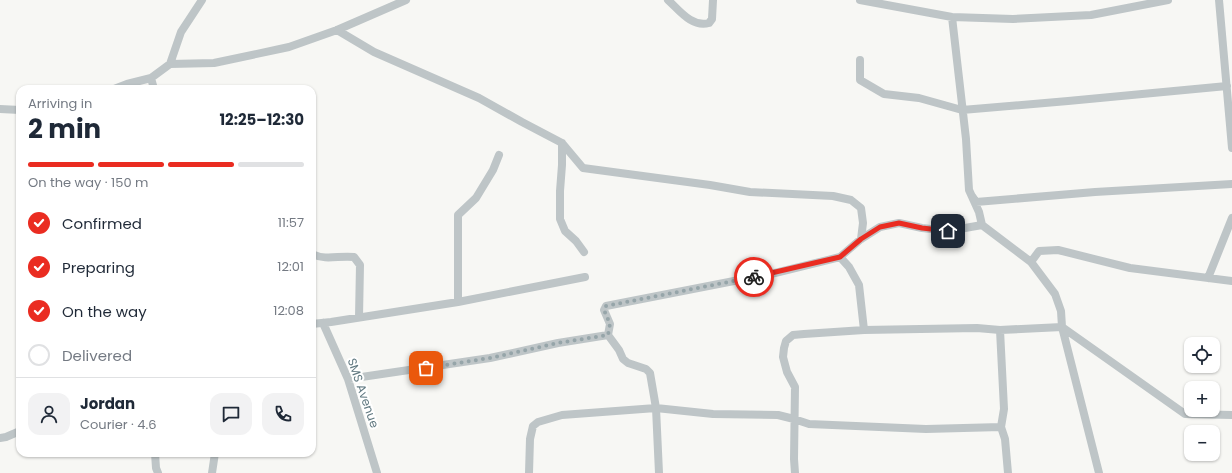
<!DOCTYPE html>
<html lang="en">
<head>
<meta charset="utf-8">
<style>
  :root { --surface:#fff; --page:#f2f2f3; --text:#1f2937; --muted:#747a83; --line:#e0e1e3; --accent:#ea2c21 }
  body { margin:0; font-family:Poppins,sans-serif; background:var(--page); color:var(--text); height:100vh; display:flex; flex-direction:column; font-size:15px; white-space:nowrap }
  * { box-sizing:border-box; margin:0 }
  p { font-size:13px; color:var(--muted) }
  .icon { flex:none; width:22px; height:22px; fill:none; stroke:currentColor; stroke-width:2; stroke-linecap:round; stroke-linejoin:round }
  .map { position:relative; flex:1; overflow:hidden }
  .drawer { position:absolute; left:16px; top:85px; width:300px; height:372px; display:flex; flex-direction:column; background:var(--surface); border-radius:12px; box-shadow:0 1px 3px #0004 }
  .drawer>* { flex:none }
  .buttons { position:absolute; left:1184px; top:337px; display:grid; gap:8px }
  .buttons a { display:grid; place-items:center; width:36px; height:36px; border-radius:8px; background:var(--surface); box-shadow:0 1px 3px #0004; font-size:20px }
  .pin { position:absolute; display:grid; place-items:center; width:34px; height:34px; color:#fff; margin:-17px; border-radius:8px; box-shadow:0 2px 6px #0006 }
  .courier { position:absolute; display:grid; place-items:center; width:40px; height:40px; margin:-20px; border:3px solid #ea2c21; border-radius:50%; background:#fff; color:#222; box-shadow:0 1px 5px #0007 }
  .overview em { font-style:normal; font-weight:700 }
  .overview div { display:flex; flex-direction:column-reverse }
  .overview { display:flex; align-items:center; justify-content:space-between; height:68px; padding:0 12px }
  h1 { font-size:26px; font-weight:700; line-height:30px }
  .bar { display:grid; grid-template-columns:repeat(4,1fr); gap:6px 4px; align-content:center; height:48px; padding:0 12px }
  .bar i { height:5px; border-radius:3px; background:var(--line) }
  .bar .selected { background:var(--accent) }
  .bar p { grid-column:span 4 }
  .line { display:flex; align-items:center; gap:10px; padding:0 12px; border-top:1px solid var(--line) }
  .line div { flex:1 }
  .round { display:grid; place-items:center; flex:none; width:42px; height:42px; border-radius:12px; background:var(--page) }
  ol { padding:0 12px; list-style:none }
  li { display:flex; align-items:center; gap:12px; height:44px }
  li p { margin-inline-start:auto }
  li .icon { padding:4px; border-radius:50%; background:var(--accent); color:#fff; stroke-width:4 }
  li:last-child { color:var(--muted) }
  li i { width:22px; height:22px; border:2px solid var(--line); border-radius:50% }
  .map>svg:first-child { display:block }
</style>
</head>
<body>
<div class="map">
<svg width="1232" height="473" viewBox="0 0 1232 473">
  <rect width="100%" height="100%" fill="#f7f7f4"/>
  <g fill="none" stroke-linecap="round" stroke-linejoin="round">
    <path stroke="#bec5c7" stroke-width="8" d="M668 0C679 10 692 28 709 23L712 19 713 0
      M860 0 952 17 1013 19 1091 15 1168 0
      M1219 0 1232 148
      M952 17 966 139 969 190 979 212 982 225 1031 262 1055 294 1061 311 1062 327 1099 473
      M337 30 374 52 479 98 522 122 562 143 583 168 710 185 750 192 833 196 851 200 861 208 863 223 861 239
      M860 60V80L884 94 919 98 962 110 1068 101 1227 86
      M170 64 181 32 202 0
      M151 78 154 89
      M114 89 127 84 151 78 170 64 214 63 289 47 337 30 406 0
      M0 109 20 110
      M562 143V165L560 191V219L565 231 576 241 584 252
      M972 196 976 202 1095 192 1232 184
      M312 254C327 261 339 255 354 257L360 265 359 317
      M840 257 849 267 859 285 864 330
      M1031 262 1039 251 1058 250 1130 268 1232 281
      M1208 278 1232 218
      M458 302V215L476 198 493 170 499 155
      M323 323 348 379 377 473
      M312 324 331 322 458 302 585 277
      M1000 330 1062 327 1185 414 1232 415
      M348 379 490 358 558 343 608 335
      M0 438 6 437 20 431
      M155 453 156 468 158 473
      M212 473 215 453
      M529 473 530 439 533 426 538 422 562 415 656 408 713 414 778 415 794 419 809 424 926 429 1001 427
      M659 473 656 408 650 373 646 369 628 363 623 359 619 350 608 335 610 324 604 310 606 306 775 273 840 257 861 239 880 227 899 223 922 228 948 231 982 225
      M795 473 794 459 795 387 787 372 783 357 784 348 786 341 793 335 804 334 864 330 977 328 1000 330 1004 409 1001 427 1005 439 1008 473"/>
  </g>
  <g fill="none" stroke-linecap="round" stroke-linejoin="round">
    <path stroke="#96a5a9" stroke-width="4" stroke-dasharray="0 7.2" d="M426 368 490 358 558 343 608 335 610 324 604 310 606 306 754 277"/>
    <path stroke="#ea2c21" stroke-width="5" d="M754 277 840 257 861 239 880 227 899 223 922 228 948 231"/>
  </g>
  <g text-anchor="middle" stroke-width="4" stroke-linejoin="round" paint-order="stroke">
    <g font-size="12" fill="#617981" stroke="#fff">
      <text transform="translate(363 393) rotate(71)" y="4">SMS Avenue</text>
    </g>
  </g>
</svg>
<div class="buttons">
<a><svg class="icon" aria-label="locate" viewBox="0 0 24 24"><circle cx="12" cy="12" r="6"/><path d="M12 2v4M12 18v4M2 12h4M18 12h4"/></svg></a>
<a>+</a>
<a>−</a>
</div>
<div class="pin" style="left:426px;top:368px;background:#ea580c"><svg class="icon" aria-label="bag" viewBox="0 0 24 24"><path d="M5 8h14l-1 12H6zM9 8a3 3 0 0 1 6 0"/></svg></div>
<div class="pin" style="left:948px;top:231px;background:#1f2937"><svg class="icon" aria-label="home" viewBox="0 0 24 24"><path d="M3 11l9-7 9 7M6 9v11h12V9"/></svg></div>
<div class="courier" style="left:754px;top:277px"><svg class="icon" aria-label="bike" viewBox="0 0 24 24"><circle cx="6" cy="16" r="4"/><circle cx="18" cy="16" r="4"/><path d="M6 16l4-8h5l3 8M10 8l3 8H6M13 5h3"/></svg></div>
<section class="drawer">
<div class="overview"><div><h1>2 min</h1><p>Arriving in</p></div><em>12:25–12:30</em></div>
<div class="bar"><i class="selected"></i><i class="selected"></i><i class="selected"></i><i></i><p>On the way · 150 m</p></div>
<ol>
<li><svg class="icon" aria-label="check" viewBox="0 0 24 24"><path d="M5 12l5 5 9-10"/></svg>Confirmed<p>11:57</p></li>
<li><svg class="icon" aria-label="check" viewBox="0 0 24 24"><path d="M5 12l5 5 9-10"/></svg>Preparing<p>12:01</p></li>
<li><svg class="icon" aria-label="check" viewBox="0 0 24 24"><path d="M5 12l5 5 9-10"/></svg>On the way<p>12:08</p></li>
<li><i></i>Delivered</li>
</ol>
<div class="line" style="height:72px"><a class="round"><svg class="icon" aria-label="person" viewBox="0 0 24 24"><circle cx="12" cy="8" r="4"/><path d="M4 21q1-7 8-7t8 7"/></svg></a><div><b>Jordan</b><p>Courier · 4.6</p></div><a class="round"><svg class="icon" aria-label="chat" viewBox="0 0 24 24"><path d="M4 5h16v11H9l-5 4z"/></svg></a><a class="round"><svg class="icon" aria-label="phone" viewBox="0 0 24 24"><path d="M5 4h4l2 5-3 2q2 4 5 5l2-3 5 2v4C11 20 4 13 5 4z"/></svg></a></div>
</section>
</div>
</body>
</html>
